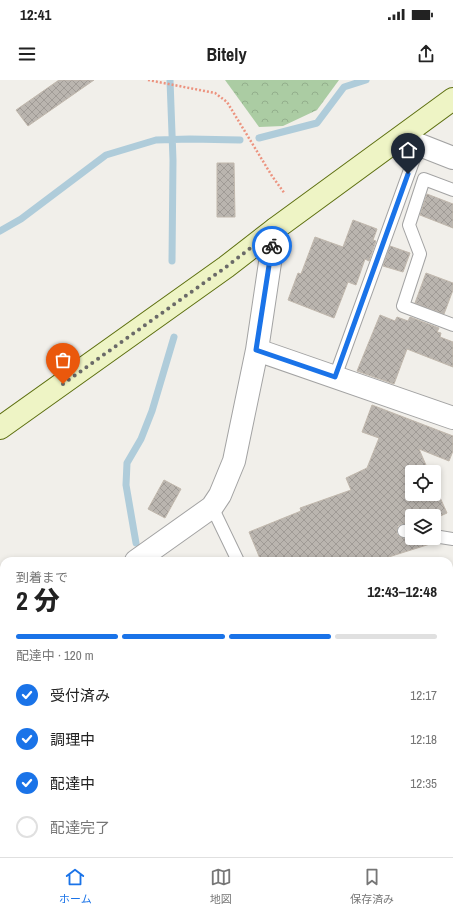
<!DOCTYPE html>
<html lang="ja">
<head>
<meta charset="utf-8">
<style>
  :root { --surface:#fff; --page:#f6f6f6; --text:#222; --muted:#767676; --line:#e0e0e0; --accent:#1a73e8 }
  body { margin:0; font-family:"Archivo Narrow","Noto Sans JP",sans-serif; background:var(--page); color:var(--text); height:100vh; display:flex; flex-direction:column; font-size:15px; white-space:nowrap }
  * { box-sizing:border-box; margin:0 }
  p { font-size:13px; color:var(--muted) }
  .icon { flex:none; width:22px; height:22px; fill:none; stroke:currentColor; stroke-width:2; stroke-linecap:round; stroke-linejoin:round }
  .map { position:relative; flex:1; overflow:hidden }
  .panel { position:absolute; left:0px; top:477px; width:453px; height:300px; display:flex; flex-direction:column; background:var(--surface); border-radius:12px 12px 0 0; box-shadow:0 2px 6px #0003 }
  .panel>* { flex:none }
  .fabs { position:absolute; left:405px; top:385px; display:grid; gap:8px }
  .fabs a { display:grid; place-items:center; width:36px; height:36px; border-radius:4px; background:var(--surface); box-shadow:0 2px 6px #0003; font-size:20px }
  .pin { position:absolute; display:grid; place-items:center; width:34px; height:34px; color:#fff; margin:-41px -17px; border-radius:50% 50% 50% 0; rotate:-45deg; box-shadow:0 0 4px #0007 }
  .pin .icon { rotate:45deg }
  .courier { position:absolute; display:grid; place-items:center; width:40px; height:40px; margin:-20px; border:3px solid #1a73e8; border-radius:50%; background:#fff; color:#222; box-shadow:0 1px 5px #0007 }
  .head em { font-style:normal; font-weight:800 }
  .head div { display:flex; flex-direction:column-reverse }
  .head { display:flex; align-items:center; justify-content:space-between; height:68px; padding:0 16px }
  h1 { font-size:26px; font-weight:800; line-height:30px }
  .bar { display:grid; grid-template-columns:repeat(4,1fr); gap:6px 4px; align-content:center; height:48px; padding:0 16px }
  .bar i { height:5px; border-radius:3px; background:var(--line) }
  .bar .selected { background:var(--accent) }
  .bar p { grid-column:span 4 }
  ol { padding:0 16px; list-style:none }
  li { display:flex; align-items:center; gap:12px; height:44px }
  li p { margin-inline-start:auto }
  li .icon { padding:4px; border-radius:50%; background:var(--accent); color:#fff; stroke-width:4 }
  li:last-child { color:var(--muted) }
  li i { width:22px; height:22px; border:2px solid var(--line); border-radius:50% }
  .status { display:flex; justify-content:space-between; align-items:center; height:28px; padding:0 20px; background:var(--surface); direction:ltr }
  .status svg { height:11px; fill:currentColor }
  header { display:flex; justify-content:space-between; align-items:center; height:52px; padding:0 16px; background:var(--surface); font-size:18px; font-weight:800 }
  .tab-bar { display:flex; justify-content:space-around; align-items:center; height:56px; border-top:1px solid var(--line); background:var(--surface); font-size:11px; color:var(--muted) }
  .tab-bar a { display:grid; justify-items:center; gap:2px }
  .tab-bar .selected { color:var(--accent) }
  .map>svg:first-child { display:block }
</style>
</head>
<body>
<div class="status"><b>12:41</b><svg viewBox="0 0 49 12"><path d="M0 12V9h3v3zM5 12V6h3v6zM10 12V3h3v9zM15 12V0h3v12zM26 1h20v11H26zM47 4h2v5h-2z"/></svg></div>
<header><svg class="icon" aria-label="menu" viewBox="0 0 24 24"><path d="M4 6h16M4 12h16M4 18h16"/></svg>Bitely<svg class="icon" aria-label="share" viewBox="0 0 24 24"><path d="M12 15V3M7 8l5-5 5 5M5 13v7h14v-7"/></svg></header>
<div class="map">
<svg width="453" height="777" viewBox="0 0 453 777">
  <defs>
    <pattern id="forest-crowns" width="20" height="18" patternUnits="userSpaceOnUse"><rect width="20" height="18" fill="#abcca3"/><path d="M2 6a3 3 0 1 1 6 0M12 15a3 3 0 1 1 6 0" fill="none" stroke="#93af8c"/></pattern>
    <pattern id="building-cross-hatch" width="8" height="8" patternUnits="userSpaceOnUse"><rect width="8" height="8" fill="#bab5af"/><path d="M0 0l8 8M0 8l8-8" fill="none" stroke="#a09b96"/></pattern>
  </defs>
  <rect width="100%" height="100%" fill="#f1efea"/>
  <path fill="url(#forest-crowns)" d="M225 0H339L317 30 283 46 259 47Z"/>
  <g fill="none" stroke-linecap="round" stroke-linejoin="round">
    <path stroke="#afccda" stroke-width="7" d="M170 0 173 80 172 181
      M259 58 317 43 344 7 366 0
      M0 151 21 139 106 75 156 60 190 59 240 60
      M136 463 126 405 127 383 141 359 152 331 174 257
      M116 773V777"/>
  </g>
  <path fill="url(#building-cross-hatch)" stroke="#c1b8ad" d="M59 0H94L28 46 16 30Z
    M217 83H234L235 137H217Z
    M427 114 453 124V148L420 135Z
    M353 140 377 149 373 160 376 161 369 181 365 179 356 205 348 202 334 238 288 220 298 193 301 194 315 157 343 167Z
    M390 166 410 173 403 192 383 186Z
    M426 193 453 203V210L444 234 415 223Z
    M380 235 395 241 397 237 408 241 410 237 439 248 437 252 441 253 440 257 453 262V287L407 269 394 304 357 291Z
    M372 325 453 356V371L449 381 419 369 429 392H412V414H434V404L447 433 434 439V436H412V444H401L398 446 397 450V454L400 457 415 459 430 464 376 481H261L249 452 301 431 300 428 351 410 346 398 367 388 379 358 362 352Z
    M164 400 181 409 165 438 148 429Z"/>
  <g fill="none" stroke-linecap="round" stroke-linejoin="round">
    <defs>
      <path id="lane" d="M453 110 424 99 409 145 420 174 403 226 453 245
        M335 297 419 65
        M212 427 238 481
        M404 451 412 452
        M434 456 453 459"/>
      <path id="street" d="M402 58 453 78
        M257 270 453 338
        M136 481 212 427 220 415 234 381 257 270 275 149
        M0 568 4 565"/>
      <path id="secondary" d="M0 348 226 187 275 149 453 19"/>
    </defs>
    <use href="#lane" stroke="#a3a3a3" stroke-width="14"/>
    <use href="#street" stroke="#a3a3a3" stroke-width="24"/>
    <use href="#secondary" stroke="#5e7011" stroke-width="24"/>
    <path stroke="#ec937f" stroke-width="2.5" stroke-dasharray="2 2" stroke-linecap="butt" d="M148 0 215 13 227 22 272 96 285 114
      M181 773 182 777"/>
    <use href="#lane" stroke="#fff" stroke-width="12"/>
    <use href="#street" stroke="#fff" stroke-width="22"/>
    <use href="#secondary" stroke="#eef4c5" stroke-width="22"/>
  </g>
  <g fill="none" stroke-linecap="round" stroke-linejoin="round">
    <path stroke="#6a6a68" stroke-width="4" stroke-dasharray="0 7.2" d="M63 304 226 187 275 149 272 166"/>
    <path stroke="#1a73e8" stroke-width="5" d="M272 166 256 270 335 297 408 94"/>
  </g>
</svg>
<div class="fabs">
<a><svg class="icon" aria-label="locate" viewBox="0 0 24 24"><circle cx="12" cy="12" r="6"/><path d="M12 2v4M12 18v4M2 12h4M18 12h4"/></svg></a>
<a><svg class="icon" aria-label="layers" viewBox="0 0 24 24"><path d="M12 4l9 5-9 5-9-5zM3 14l9 5 9-5"/></svg></a>
</div>
<div class="pin" style="left:63px;top:304px;background:#ea580c"><svg class="icon" aria-label="bag" viewBox="0 0 24 24"><path d="M5 8h14l-1 12H6zM9 8a3 3 0 0 1 6 0"/></svg></div>
<div class="pin" style="left:408px;top:94px;background:#1f2937"><svg class="icon" aria-label="home" viewBox="0 0 24 24"><path d="M3 11l9-7 9 7M6 9v11h12V9"/></svg></div>
<div class="courier" style="left:272px;top:166px"><svg class="icon" aria-label="bike" viewBox="0 0 24 24"><circle cx="6" cy="16" r="4"/><circle cx="18" cy="16" r="4"/><path d="M6 16l4-8h5l3 8M10 8l3 8H6M13 5h3"/></svg></div>
<section class="panel">
<div class="head"><div><h1>2 分</h1><p>到着まで</p></div><em>12:43–12:48</em></div>
<div class="bar"><i class="selected"></i><i class="selected"></i><i class="selected"></i><i></i><p>配達中 · 120 m</p></div>
<ol>
<li><svg class="icon" aria-label="check" viewBox="0 0 24 24"><path d="M5 12l5 5 9-10"/></svg>受付済み<p>12:17</p></li>
<li><svg class="icon" aria-label="check" viewBox="0 0 24 24"><path d="M5 12l5 5 9-10"/></svg>調理中<p>12:18</p></li>
<li><svg class="icon" aria-label="check" viewBox="0 0 24 24"><path d="M5 12l5 5 9-10"/></svg>配達中<p>12:35</p></li>
<li><i></i>配達完了</li>
</ol>
</section>
</div>
<nav class="tab-bar">
<a class="selected"><svg class="icon" aria-label="home" viewBox="0 0 24 24"><path d="M3 11l9-7 9 7M6 9v11h12V9"/></svg>ホーム</a>
<a><svg class="icon" aria-label="map" viewBox="0 0 24 24"><path d="M3 6l6-2 6 2 6-2v14l-6 2-6-2-6 2zM9 4v14M15 6v14"/></svg>地図</a>
<a><svg class="icon" aria-label="saved" viewBox="0 0 24 24"><path d="M7 4h10v16l-5-4-5 4z"/></svg>保存済み</a>
</nav>
</body>
</html>
